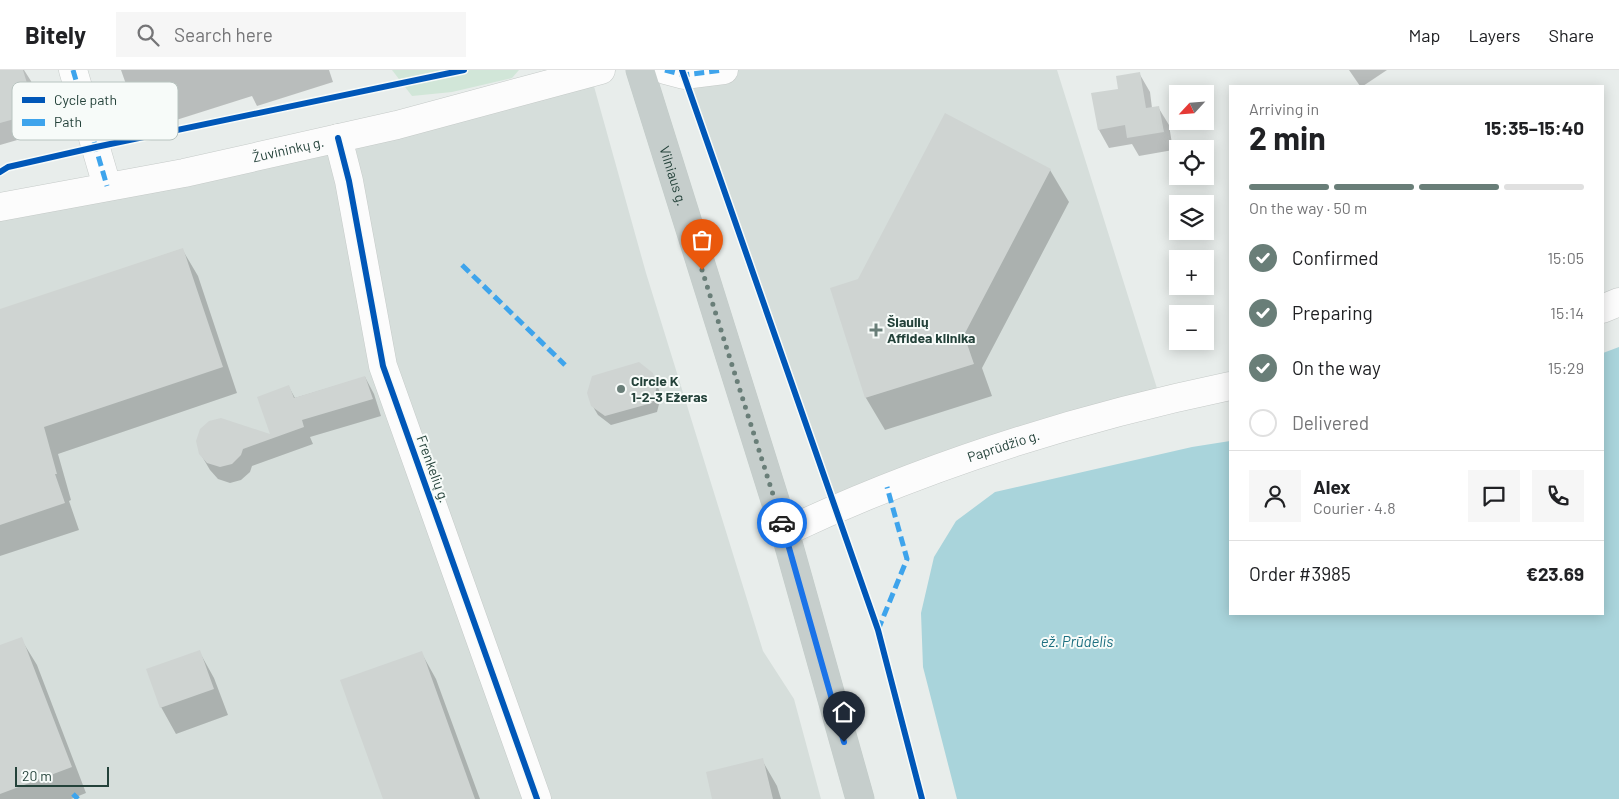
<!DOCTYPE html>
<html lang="en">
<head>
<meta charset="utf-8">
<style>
  :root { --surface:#fff; --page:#f6f6f6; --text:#202124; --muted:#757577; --line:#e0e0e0; --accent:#697e78 }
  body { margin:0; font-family:Barlow,sans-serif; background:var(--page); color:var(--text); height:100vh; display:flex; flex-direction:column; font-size:19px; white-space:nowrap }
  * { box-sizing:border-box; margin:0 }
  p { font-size:16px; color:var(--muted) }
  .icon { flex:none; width:28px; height:28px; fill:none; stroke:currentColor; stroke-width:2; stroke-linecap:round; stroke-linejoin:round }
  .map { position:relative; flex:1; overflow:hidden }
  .drawer { position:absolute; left:1229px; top:15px; width:375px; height:530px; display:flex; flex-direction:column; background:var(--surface); border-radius:0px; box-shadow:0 2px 12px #0003 }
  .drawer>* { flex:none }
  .needle { width:32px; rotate:244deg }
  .fabs { position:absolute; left:1169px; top:15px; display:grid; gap:10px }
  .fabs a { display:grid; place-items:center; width:45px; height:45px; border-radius:0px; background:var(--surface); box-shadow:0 2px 12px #0003; font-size:25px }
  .scale { position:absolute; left:15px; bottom:12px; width:94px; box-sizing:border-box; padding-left:5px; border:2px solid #24423a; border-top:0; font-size:14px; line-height:18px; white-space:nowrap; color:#24423a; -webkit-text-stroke:4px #f7fbf9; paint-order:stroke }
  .pin { position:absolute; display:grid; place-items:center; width:42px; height:42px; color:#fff; margin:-51px -21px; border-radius:50% 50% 50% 0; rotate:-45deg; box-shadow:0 0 5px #0007 }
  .pin .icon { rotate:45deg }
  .courier { position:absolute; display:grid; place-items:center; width:50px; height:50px; margin:-25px; border:4px solid #1a73e8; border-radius:50%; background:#fff; color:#222; box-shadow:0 1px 6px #0007 }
  .head em { font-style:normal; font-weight:700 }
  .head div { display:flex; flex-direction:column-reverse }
  .head { display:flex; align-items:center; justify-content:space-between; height:85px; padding:0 20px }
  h1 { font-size:32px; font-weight:700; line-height:38px }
  .bar { display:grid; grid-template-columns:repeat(4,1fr); gap:8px 5px; align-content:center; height:60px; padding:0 20px }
  .bar i { height:6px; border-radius:4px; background:var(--line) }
  .bar .current { background:var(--accent) }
  .bar p { grid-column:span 4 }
  .line { display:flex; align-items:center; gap:12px; padding:0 20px; border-top:1px solid var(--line) }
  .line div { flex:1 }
  .round { display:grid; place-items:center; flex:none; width:52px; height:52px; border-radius:0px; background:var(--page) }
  ol { padding:0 20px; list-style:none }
  li { display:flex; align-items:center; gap:15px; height:55px }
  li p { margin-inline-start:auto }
  li .icon { padding:5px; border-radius:50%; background:var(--accent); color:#fff; stroke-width:4 }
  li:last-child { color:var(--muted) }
  li i { width:28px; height:28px; border:2px solid var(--line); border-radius:50% }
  header { display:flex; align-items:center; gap:30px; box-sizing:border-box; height:70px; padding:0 25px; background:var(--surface); border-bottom:1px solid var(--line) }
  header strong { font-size:24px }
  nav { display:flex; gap:28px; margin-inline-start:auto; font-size:18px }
  .search { width:350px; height:45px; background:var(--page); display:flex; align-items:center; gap:12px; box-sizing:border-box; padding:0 18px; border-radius:0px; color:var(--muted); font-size:19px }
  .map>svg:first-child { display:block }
</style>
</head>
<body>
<header>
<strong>Bitely</strong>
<div class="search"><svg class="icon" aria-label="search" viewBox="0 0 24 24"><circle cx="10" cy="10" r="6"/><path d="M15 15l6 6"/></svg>Search here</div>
<nav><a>Map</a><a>Layers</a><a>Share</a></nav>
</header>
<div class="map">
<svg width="1619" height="729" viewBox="0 0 1619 729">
  <rect width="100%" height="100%" fill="#e8edeb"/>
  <path fill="#d6dedb" d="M724 0H1057L1161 331 835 438 684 5Z
    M590 2 646 203 763 581 794 629 821 729H0V137Z"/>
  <path fill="#d1e6d8" d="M392 0H519L512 8 452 22 412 26Z"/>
  <path fill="#a9d4db" d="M1619 277V729H957L923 597 921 543 934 487 956 451 995 422 1192 377 1230 371V544H1602L1603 283Z"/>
  <path fill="#0003" d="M0 0H24L31 11 45 62 0 75Z
    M121 0H329L333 12 257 36 252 26 151 58 127 17Z
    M1349 0H1387L1363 16H1360Z
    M1139 3 1150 22 1152 38 1158 37 1169 55 1173 80 1139 86 1132 74 1109 78 1099 60 1120 20Z
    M1050 100 1069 132 982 298 992 326 885 360 866 328 832 219 859 210Z
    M182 179 198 206 237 323 58 384 71 430 69 431 79 460 0 486V240Z
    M652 304 657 314 661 326 657 342 611 355 598 345 592 335Z
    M365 307 374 324 381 346 310 367 313 374 252 396 250 402 241 410 230 413 218 409 210 400 200 383 272 366 289 317 295 328Z
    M21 569 37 595 86 723 71 729H0V577Z
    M199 581 214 608 228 645 176 664 161 637Z
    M421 582 436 609 480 729H384Z
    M762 690 777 716 781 729H714Z"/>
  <path fill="#cfd4d2" d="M0 0H23L36 43 0 53Z
    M1140 2 1146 38 1159 36 1164 62 1127 68 1125 55 1098 60 1091 23 1118 19 1116 6Z
    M945 43 1051 99 964 265 974 294 865 328 830 218 858 209Z
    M183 178 223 297 44 357 57 404H55L65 433 0 455V239Z
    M639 292 653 303 657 316 652 333 605 346 591 336 587 323 592 306Z
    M365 306 373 329 302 350 304 357 243 379 241 385 232 394 220 397 207 393 199 384 196 371 200 359 209 351 221 348 270 364 257 327 289 315 294 328Z
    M22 567 72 697 0 724V575Z
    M200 580 214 619 160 638 146 599Z
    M422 581 475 729H383L340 610Z
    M763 688 773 729H712L706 702Z"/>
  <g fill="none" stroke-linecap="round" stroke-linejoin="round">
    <defs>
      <g id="minor">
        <path d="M73 0 107 116"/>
        <path d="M665 0 684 5 724 0"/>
        <path d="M338 68 349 111 383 296 537 729"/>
        <path id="s1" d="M0 137 184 103 397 55 601 0"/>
        <path d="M1602 239 1619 232"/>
        <path id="s2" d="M785 462C927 395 1077 348 1230 316"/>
      </g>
      <g id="trunk">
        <path id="s3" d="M640 0 785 462 860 729"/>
      </g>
    </defs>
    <use href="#minor" stroke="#c5cac8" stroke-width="29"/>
    <use href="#trunk" stroke="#c3ccc9" stroke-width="29"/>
    <use href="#minor" stroke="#fcfcfc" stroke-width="28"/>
    <use href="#trunk" stroke="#c6cecc" stroke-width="28"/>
    <path stroke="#3ea4ec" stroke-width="5" stroke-dasharray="10 5" stroke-linecap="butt" d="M73 0 107 116
      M665 0 684 5 724 0
      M462 195 565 295
      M878 560 907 489 887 417
      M73 724 78 729"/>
    <defs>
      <path id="cycleway" d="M682 0 878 560 922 729
        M338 68 349 111 383 296 537 729
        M0 102 8 97 96 77 464 0"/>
    </defs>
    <use href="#cycleway" stroke="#f7fbf9" stroke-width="9"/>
    <use href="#cycleway" stroke="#0057b8" stroke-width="6"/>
  </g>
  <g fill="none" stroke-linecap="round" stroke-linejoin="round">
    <path stroke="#697e78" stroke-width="5" stroke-dasharray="0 9" d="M702 200 782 453"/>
    <path stroke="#1a73e8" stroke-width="6" d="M782 453 844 672"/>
  </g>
  <g fill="#697e78" stroke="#f7fbf9" stroke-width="2">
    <path d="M873.5 252.5h5v5h5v5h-5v5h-5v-5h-5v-5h5z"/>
    <circle cx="621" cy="319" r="5"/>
  </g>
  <g text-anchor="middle" stroke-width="4" stroke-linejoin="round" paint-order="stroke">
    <g font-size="14" fill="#24423a" stroke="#f7fbf9">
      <text dy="5" stroke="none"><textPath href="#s1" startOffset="294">Žuvininkų g.</textPath></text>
      <text dy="5" stroke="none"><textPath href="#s3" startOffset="111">Vilniaus g.</textPath></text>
      <text dy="5" stroke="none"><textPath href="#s2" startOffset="235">Paprūdžio g.</textPath></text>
      <text transform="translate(433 399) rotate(70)" y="5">Frenkelių g.</text>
    </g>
    <g font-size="14" font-weight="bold" fill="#24423a" stroke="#f7fbf9" text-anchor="start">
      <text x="887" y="257">Šiaulių<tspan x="887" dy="16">Affidea klinika</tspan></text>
      <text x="631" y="316">Circle K<tspan x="631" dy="16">1-2-3 Ežeras</tspan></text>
    </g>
    <g font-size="15" font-style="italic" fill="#1c6f80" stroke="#f7fbf9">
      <text x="1077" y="577">ež. Prūdelis</text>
    </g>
  </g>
  <rect x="12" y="12" width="166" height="58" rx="8" fill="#f7fbf9" stroke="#b8c4c0" stroke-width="1"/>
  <rect x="22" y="27" width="23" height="6" fill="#0057b8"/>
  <rect x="22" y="49" width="23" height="7" fill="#3ea4ec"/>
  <g font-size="14" fill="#24423a">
    <text x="54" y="35">Cycle path</text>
    <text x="54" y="57">Path</text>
  </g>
</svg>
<div class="fabs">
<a><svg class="needle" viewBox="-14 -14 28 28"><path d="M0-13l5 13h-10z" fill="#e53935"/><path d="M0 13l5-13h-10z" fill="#757577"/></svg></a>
<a><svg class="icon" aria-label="locate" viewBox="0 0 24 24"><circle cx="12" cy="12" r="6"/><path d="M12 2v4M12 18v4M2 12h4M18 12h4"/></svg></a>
<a><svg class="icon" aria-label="layers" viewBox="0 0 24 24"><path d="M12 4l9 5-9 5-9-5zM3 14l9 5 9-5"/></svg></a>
<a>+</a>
<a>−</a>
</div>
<div class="scale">20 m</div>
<div class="pin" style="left:702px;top:200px;background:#ea580c"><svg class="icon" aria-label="bag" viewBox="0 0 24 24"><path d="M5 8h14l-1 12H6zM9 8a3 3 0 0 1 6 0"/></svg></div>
<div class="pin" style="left:844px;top:672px;background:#1f2937"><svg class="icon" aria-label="home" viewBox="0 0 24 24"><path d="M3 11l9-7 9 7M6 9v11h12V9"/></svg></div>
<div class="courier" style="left:782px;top:453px"><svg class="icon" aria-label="car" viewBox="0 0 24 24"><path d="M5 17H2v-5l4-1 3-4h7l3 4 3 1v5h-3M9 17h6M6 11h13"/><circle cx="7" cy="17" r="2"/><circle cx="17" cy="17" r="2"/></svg></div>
<section class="drawer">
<div class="head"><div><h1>2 min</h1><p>Arriving in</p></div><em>15:35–15:40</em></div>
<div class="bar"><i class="current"></i><i class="current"></i><i class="current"></i><i></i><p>On the way · 50 m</p></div>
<ol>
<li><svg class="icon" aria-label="check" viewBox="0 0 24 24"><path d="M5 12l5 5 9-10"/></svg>Confirmed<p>15:05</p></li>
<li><svg class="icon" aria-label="check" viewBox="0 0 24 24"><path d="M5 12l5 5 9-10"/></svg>Preparing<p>15:14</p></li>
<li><svg class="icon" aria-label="check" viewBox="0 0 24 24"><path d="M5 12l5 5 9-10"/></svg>On the way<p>15:29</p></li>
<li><i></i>Delivered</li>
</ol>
<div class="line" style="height:90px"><a class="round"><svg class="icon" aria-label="person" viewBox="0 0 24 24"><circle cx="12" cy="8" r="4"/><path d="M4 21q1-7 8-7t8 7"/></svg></a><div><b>Alex</b><p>Courier · 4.8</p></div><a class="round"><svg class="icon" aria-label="chat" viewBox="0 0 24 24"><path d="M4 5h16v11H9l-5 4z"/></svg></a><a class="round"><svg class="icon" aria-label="phone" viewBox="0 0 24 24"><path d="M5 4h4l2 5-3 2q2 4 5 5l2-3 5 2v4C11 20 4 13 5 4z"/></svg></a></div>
<div class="line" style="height:65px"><div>Order #3985</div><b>€23.69</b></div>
</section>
</div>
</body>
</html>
